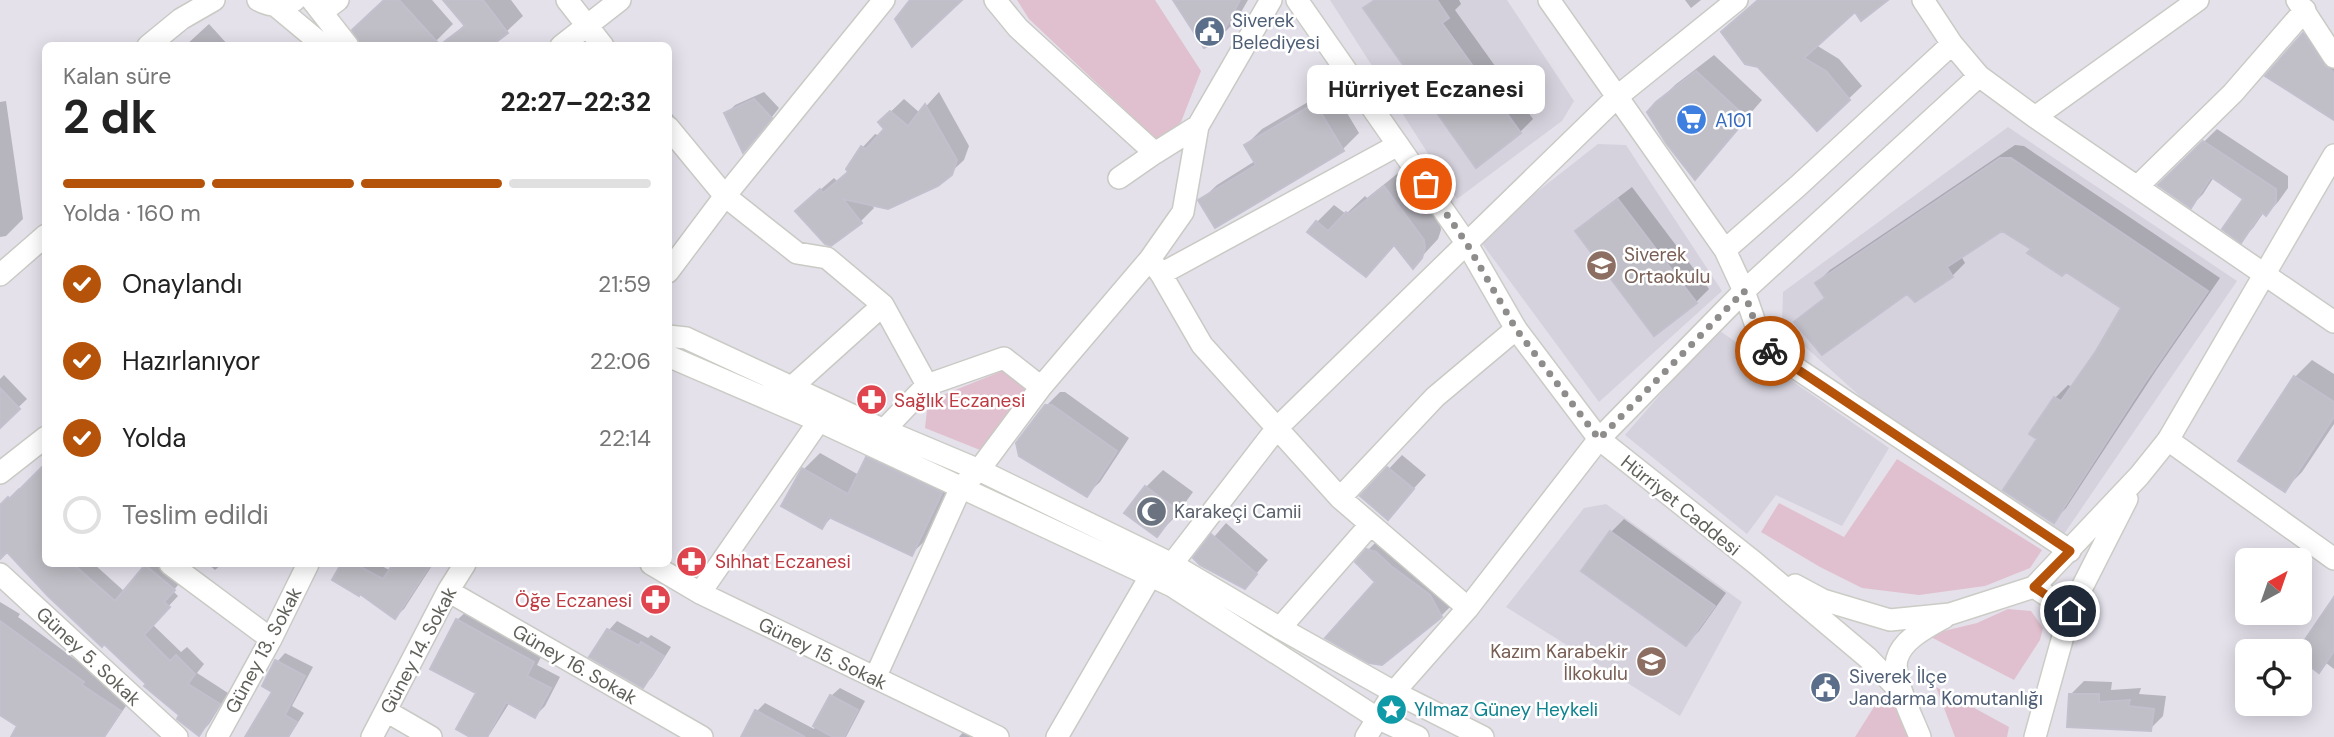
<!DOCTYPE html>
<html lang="tr">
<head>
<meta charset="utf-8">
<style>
  :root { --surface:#fff; --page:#f2f2f2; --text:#222; --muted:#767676; --line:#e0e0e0; --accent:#b45309 }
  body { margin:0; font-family:"DM Sans",sans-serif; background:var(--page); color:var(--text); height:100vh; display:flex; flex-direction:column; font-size:26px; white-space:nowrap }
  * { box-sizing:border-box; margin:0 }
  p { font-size:23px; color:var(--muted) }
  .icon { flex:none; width:38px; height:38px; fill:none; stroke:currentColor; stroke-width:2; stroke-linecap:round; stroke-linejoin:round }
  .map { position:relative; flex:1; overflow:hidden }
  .details { position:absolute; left:42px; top:42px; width:630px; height:525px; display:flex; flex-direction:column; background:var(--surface); border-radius:10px; box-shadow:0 4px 18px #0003 }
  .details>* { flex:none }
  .needle { width:46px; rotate:40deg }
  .buttons { position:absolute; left:2235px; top:548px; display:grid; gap:14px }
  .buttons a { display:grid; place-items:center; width:77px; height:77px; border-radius:10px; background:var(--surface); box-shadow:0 4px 18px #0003; font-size:35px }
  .pin { position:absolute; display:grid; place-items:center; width:60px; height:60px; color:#fff; margin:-30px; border:4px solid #fff; border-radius:50%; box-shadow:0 2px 7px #0007 }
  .courier { position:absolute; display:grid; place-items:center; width:70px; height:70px; margin:-35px; border:5px solid #b45309; border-radius:50%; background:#fff; color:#222; box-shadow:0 2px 9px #0007 }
  .bubble { position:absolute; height:49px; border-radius:10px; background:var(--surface); box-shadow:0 4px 18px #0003; font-size:23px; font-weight:700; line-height:49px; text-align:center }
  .head em { font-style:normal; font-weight:700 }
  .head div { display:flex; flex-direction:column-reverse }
  .head { display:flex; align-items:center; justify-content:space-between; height:119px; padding:0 21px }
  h1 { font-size:46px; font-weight:700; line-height:52px }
  .bar { display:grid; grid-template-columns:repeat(4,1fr); gap:10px 7px; align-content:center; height:84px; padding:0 21px }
  .bar i { height:9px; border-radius:5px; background:var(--line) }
  .bar .selected { background:var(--accent) }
  .bar p { grid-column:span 4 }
  ol { padding:0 21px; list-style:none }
  li { display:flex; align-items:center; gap:21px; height:77px }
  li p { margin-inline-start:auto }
  li .icon { padding:7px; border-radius:50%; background:var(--accent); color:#fff; stroke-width:4 }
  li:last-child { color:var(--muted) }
  li i { width:38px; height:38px; border:4px solid var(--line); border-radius:50% }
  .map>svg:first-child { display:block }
</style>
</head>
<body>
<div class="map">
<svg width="2334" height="737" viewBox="0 0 2334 737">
  <rect width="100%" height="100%" fill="#e4e1eb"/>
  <path fill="#d5d2dd" d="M1330 0H1507L1574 101 1562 121 1457 199Z
    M2008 127 2237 281 2064 534 1871 406 1782 326 1783 292Z
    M1598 144 1626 145 1722 291 1599 402 1478 238Z
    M1717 329 1889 448 1842 526 1776 495 1747 534 1625 435Z
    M1606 504 1742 602 1680 716 1506 607 1584 508Z"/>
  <path fill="#e0c0ce" d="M1017 0H1155L1201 71 1181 122 1159 142 1029 19Z
    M1012 367 1029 390 991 442 980 450 925 428 928 401Z
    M1897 459 2042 550 2030 568 1985 586 1919 595 1862 588 1820 567 1761 532 1779 503 1844 537Z
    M2008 609 2031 611 2043 628 2040 640 2014 680 1927 635 1977 623Z
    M1936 687 2009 727 2007 737H1955Z
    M1886 688 1903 705 1915 737H1855Z"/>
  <path fill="#0003" d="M385 0H432L453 24 431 46Z
    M445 0H511L523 16 506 32 450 39 465 24Z
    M1175 0H1248L1236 21 1218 39Z
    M1374 0H1459L1461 4 1455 10 1533 119 1520 132 1365 8Z
    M1685 0H1701L1691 8Z
    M1760 0H1885L1855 9 1816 45 1839 59 1862 86 1817 129Z
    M2316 21 2334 48V113L2268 75Z
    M209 24 229 46H185Z
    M1714 55 1762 100 1695 177 1657 103 1675 85Z
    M1332 88 1359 133 1343 149 1200 201 1217 185 1255 161 1246 145 1262 129Z
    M764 92 779 108 752 142 726 114 735 105Z
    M939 92 969 146 964 160 950 173 870 203 874 208 861 221 830 244 811 198 834 178 837 181 849 171 862 148 875 134 880 136 886 129 880 122 904 99 920 113Z
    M6 101 23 219 6 236 0 237V102Z
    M668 109 688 134 668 152Z
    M2217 129 2288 176V188L2278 202 2266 214 2264 212 2253 228 2241 240 2245 199 2214 177 2203 194 2191 206 2160 185Z
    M2015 145 2024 146 2220 278 2157 369 2066 508 2053 521 2040 439 2055 398 2068 385 2072 387 2097 352 2123 307 2002 229 1961 256 1965 263 1952 276 1908 292 1797 322 1826 297 1817 283 1830 270Z
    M1402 170 1440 222 1441 230 1438 239 1413 266 1395 244 1366 274 1317 222 1334 205 1346 214 1365 196 1367 198Z
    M1632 187 1709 289 1696 302 1578 231 1591 218Z
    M2312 360 2334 374V424L2302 472 2285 489 2295 377Z
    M4 375 27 399 0 425V379Z
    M1060 392H1065L1129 438 1100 482 1086 495 1046 406Z
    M883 442 957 477 928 538 911 554 832 517 822 527 804 469 820 453 859 475 867 458Z
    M1402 455 1426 475 1388 517 1363 496Z
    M1163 470 1193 492 1174 518 1157 535 1146 487Z
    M19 488 46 564H94L125 592 150 564H165L183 579 173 591 178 596 152 624 181 652 187 647 204 664 197 673 228 693 209 724 199 734 181 714 7 550 0 555V507Z
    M1624 519 1726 593 1699 631 1686 644 1611 532Z
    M1226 523 1268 560 1245 587 1196 558Z
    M1385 533 1458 599 1441 616 1378 582 1368 550Z
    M208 564H222L215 570Z
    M343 564H378L391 571 395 564H433L404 609 395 617 360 592 334 580Z
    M2334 601V669L2326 663 2319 670 2300 657 2299 651Z
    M0 602 20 614 18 617 92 672 91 674 130 700 105 737H18L20 726 0 713Z
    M468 610 544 651 537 665 560 677 545 706 535 716 510 702 488 737H474L479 692 457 620Z
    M617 621 648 638 651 635 671 647 652 677 643 686 592 656 609 630Z
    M285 653 313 667 292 706 304 713 289 737H248L274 691 277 662Z
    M2084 681 2112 682 2111 690 2141 688 2139 694 2166 696 2163 716 2150 729 2071 694Z
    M840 688 865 701 846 737H743L757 711 765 703 814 729 831 696Z
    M973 721 1004 737H959Z"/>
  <path fill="#c0bec6" stroke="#c3c0ce" stroke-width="2" d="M384 0H399L440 45 465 26 443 0H483L508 33 491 46H361L352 30Z
    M910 0H962L912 47 895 19Z
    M1173 0H1240L1219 40 1204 48Z
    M1375 0H1437L1449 18 1442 23 1521 133 1476 168 1363 8Z
    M1758 0H1888L1861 21 1855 12 1804 58 1826 71 1850 100 1817 131 1758 67 1745 64 1721 32Z
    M2303 33 2323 64 2334 73V120L2265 76Z
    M1696 71 1747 118 1695 180 1666 143 1647 112 1656 102Z
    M754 99 772 118 743 153 724 113Z
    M1315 103 1344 151 1215 228 1198 200 1256 165 1244 145Z
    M925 104 957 160 952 175 938 186 888 209 843 199 862 223 831 246 825 244 795 211 820 189 823 193 848 172 846 169 861 146 866 149 884 129 878 122 890 111 908 126Z
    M2203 141 2276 189V202L2266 216 2262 212 2241 243 2222 229 2243 199 2211 177 2191 208 2158 185Z
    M2000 158H2011L2208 291 2144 384 2054 523 2003 490 2037 439 2029 434 2054 397 2061 401 2096 351 2121 308 2066 272 2062 276 2027 253 2031 249 2002 231 1947 267 1953 277 1915 302 1907 294 1822 355 1794 322 1825 298 1815 283Z
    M1384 186 1424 240 1425 248 1422 258 1413 269 1394 245 1366 277 1307 232 1316 221 1328 231 1346 212 1349 214Z
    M1618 199 1697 303 1654 336 1575 231Z
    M2294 376 2334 402V417L2285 492 2238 461Z
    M0 388 20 409 0 428Z
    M1045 405H1052L1117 451 1087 497 1019 456 1016 443Z
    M866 457 942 493 912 556 829 517 822 529 781 506 802 468 848 494Z
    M46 463V564H73L115 601 145 565 175 590 164 602 170 607 144 635 170 661 176 655 195 674 188 684 220 704 199 736 177 719 179 715 144 686 146 684 104 644 102 647 48 596 7 552 0 559V505L8 497 10 499Z
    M1387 467 1414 489 1388 520 1360 496Z
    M1145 486 1177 510 1157 537 1124 513Z
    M1610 531 1715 606 1686 646 1581 571Z
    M1211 534 1257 574 1245 589 1200 565 1193 558Z
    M1366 549 1376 552 1391 566 1430 595 1442 617 1382 665 1369 663 1325 638 1375 582 1355 562Z
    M341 564H355L383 579 393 564H431L395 619 360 594 359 596 332 580Z
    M2334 597V651L2319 673 2300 659V647Z
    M456 619 534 662 527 676 551 688 535 718 506 702 487 737H470L456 729 476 693 430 669Z
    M0 621 84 682 82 685 121 711 104 737H11L17 726 0 715Z
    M607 629 639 646 641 642 664 656 643 688 589 657Z
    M275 660 305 676 285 715 297 722 288 737H245L272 692 262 686Z
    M2069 694H2099V702L2130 700 2128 706 2154 709 2151 731 2067 727Z
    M830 695 858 710 844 737H833L813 726Z
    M755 710 805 737H741Z"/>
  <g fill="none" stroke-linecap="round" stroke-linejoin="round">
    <defs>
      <path id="minor" d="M567 0 603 46
        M995 0 1018 28 1155 153 1198 126
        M1549 0 1725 250 1744 291 1763 346 2070 551
        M1923 0 1952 44 1979 76
        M2297 0 2334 57
        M322 12 338 0
        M148 46 181 19 214 0
        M561 46 620 0
        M2035 117 2198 0
        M668 127 725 196 797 253 827 258 883 305 927 385
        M1119 178 1155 153
        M2138 186 2233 93 2305 10
        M1725 250 1798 186 1952 44
        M1150 259 1161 274 1202 345 1340 498 1468 608
        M1161 274 1398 145
        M0 275 46 235
        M793 386 883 305
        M884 430 927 385 1004 358 1041 387
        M1599 439 1744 291 1979 76 2035 117 2334 322
        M2168 440 2334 559
        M1340 498 1435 397 1516 329
        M170 564 271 639
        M651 564 700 593 998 737
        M1172 564 1277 428 1618 96
        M0 574 177 737
        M448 591 702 737
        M700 593 819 421
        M1280 628 1370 525
        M875 678 961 487 979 470 1041 387 1150 259 1183 212 1198 126 1271 0
        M386 711 431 737
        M217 737 271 639 308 564
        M372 737 448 591 465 564
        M1057 737 1151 575"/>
      <path id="tertiary" d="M1618 96 1737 0
        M668 272 725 196 884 0
        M0 473 46 437
        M1366 737 1394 692 1468 608 1599 439"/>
      <path id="secondary" d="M258 0C271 7 282 8 295 0
        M312 0 348 46
        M1297 0 1467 244 1516 329 1599 439 1754 562 1868 658 1901 692
        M276 6 324 46
        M668 336 686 338 884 430 979 470 1172 564 1280 628 1394 692 1483 737
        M668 356 819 421 1172 586 1377 718 1418 737
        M1795 585 1823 600 1890 620 1950 614 2034 587 2139 476 2168 440 2334 155
        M2034 587 2070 611
        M1920 737C1913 719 1892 678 1897 659 1902 639 1929 626 1945 617
        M2035 737 2070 611 2127 499"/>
    </defs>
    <use href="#minor" stroke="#c9cac4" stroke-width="24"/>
    <use href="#tertiary" stroke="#c9cac4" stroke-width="24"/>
    <use href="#secondary" stroke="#cbccc5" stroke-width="24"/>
    <use href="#minor" stroke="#fff" stroke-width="21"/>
    <use href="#tertiary" stroke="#fff" stroke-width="21"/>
    <use href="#secondary" stroke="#fff" stroke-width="21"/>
  </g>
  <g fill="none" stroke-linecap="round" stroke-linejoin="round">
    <path stroke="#8e8d8c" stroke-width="7" stroke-dasharray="0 12.6" d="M1426 184 1467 244 1516 329 1599 439 1744 291 1763 346 1770 351"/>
    <path stroke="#b45309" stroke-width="9" d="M1770 351 2070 551 2034 587 2070 611"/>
  </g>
  <defs>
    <symbol id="civic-disc" viewBox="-11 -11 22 22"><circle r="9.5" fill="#5c6f8a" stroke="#fff"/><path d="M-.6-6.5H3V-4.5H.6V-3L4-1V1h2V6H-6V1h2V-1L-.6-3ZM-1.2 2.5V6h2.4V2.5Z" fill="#fff"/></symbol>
    <symbol id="supermarket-disc" viewBox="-11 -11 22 22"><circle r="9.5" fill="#3f7fe0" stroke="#fff"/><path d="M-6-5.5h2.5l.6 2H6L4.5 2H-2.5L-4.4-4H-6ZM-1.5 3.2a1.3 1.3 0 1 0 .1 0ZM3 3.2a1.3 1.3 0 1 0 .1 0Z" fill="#fff"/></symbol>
    <symbol id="school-disc" viewBox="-11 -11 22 22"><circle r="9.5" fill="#8d6e63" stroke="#fff"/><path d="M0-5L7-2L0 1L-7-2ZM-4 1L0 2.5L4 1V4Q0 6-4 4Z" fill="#fff"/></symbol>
    <symbol id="pharmacy-disc" viewBox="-11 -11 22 22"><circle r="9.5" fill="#e0444e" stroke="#fff"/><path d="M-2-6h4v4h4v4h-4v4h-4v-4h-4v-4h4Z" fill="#fff"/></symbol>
    <symbol id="mosque-disc" viewBox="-11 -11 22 22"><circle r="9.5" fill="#6b7280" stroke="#fff"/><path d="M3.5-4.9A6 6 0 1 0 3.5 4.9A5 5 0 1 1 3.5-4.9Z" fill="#fff"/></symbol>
    <symbol id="sight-disc" viewBox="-11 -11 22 22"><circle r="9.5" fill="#0f9aa8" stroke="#fff"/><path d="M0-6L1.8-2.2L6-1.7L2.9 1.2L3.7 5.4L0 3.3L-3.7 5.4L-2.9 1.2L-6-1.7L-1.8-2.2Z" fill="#fff"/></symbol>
  </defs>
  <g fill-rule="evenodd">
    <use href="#civic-disc" x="1192" y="14" width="35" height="35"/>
    <use href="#supermarket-disc" x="1674" y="102" width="35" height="35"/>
    <use href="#school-disc" x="1584" y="248" width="35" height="35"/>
    <use href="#pharmacy-disc" x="854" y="382" width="35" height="35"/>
    <use href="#mosque-disc" x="1134" y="494" width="35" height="35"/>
    <use href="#pharmacy-disc" x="674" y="544" width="35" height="35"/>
    <use href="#pharmacy-disc" x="638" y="582" width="35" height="35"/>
    <use href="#school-disc" x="1634" y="644" width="35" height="35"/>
    <use href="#civic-disc" x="1808" y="670" width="35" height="35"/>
    <use href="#sight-disc" x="1374" y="692" width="35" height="35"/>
  </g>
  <g text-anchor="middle" stroke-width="5" stroke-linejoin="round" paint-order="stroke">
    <g font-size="19" fill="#4e5e75" stroke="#fff" text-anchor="start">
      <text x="1232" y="27">Siverek<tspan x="1232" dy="22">Belediyesi</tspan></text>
      <text x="1849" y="683">Siverek İlçe<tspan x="1849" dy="22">Jandarma Komutanlığı</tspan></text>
    </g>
    <g font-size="19" fill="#366cbe" stroke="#fff" text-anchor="start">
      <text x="1715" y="127">A101</text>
    </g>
    <g font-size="19" fill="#785e54" stroke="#fff" text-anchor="start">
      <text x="1624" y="261">Siverek<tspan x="1624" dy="22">Ortaokulu</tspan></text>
      <text x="1628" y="658" text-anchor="end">Kazım Karabekir<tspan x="1628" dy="22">İlkokulu</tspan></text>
    </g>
    <g font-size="19" fill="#be3a42" stroke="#fff" text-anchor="start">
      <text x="894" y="407">Sağlık Eczanesi</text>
      <text x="715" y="568">Sıhhat Eczanesi</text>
      <text x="632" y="607" text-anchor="end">Öğe Eczanesi</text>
    </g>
    <g font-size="19" fill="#5f6059" stroke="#fff">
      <text transform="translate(1681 505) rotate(39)" y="7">Hürriyet Caddesi</text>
      <text transform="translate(263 650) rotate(-62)" y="7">Güney 13. Sokak</text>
      <text transform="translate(418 650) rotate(-62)" y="7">Güney 14. Sokak</text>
      <text transform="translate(823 653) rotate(26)" y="7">Güney 15. Sokak</text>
      <text transform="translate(89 656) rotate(43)" y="7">Güney 5. Sokak</text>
      <text transform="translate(575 664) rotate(30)" y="7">Güney 16. Sokak</text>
    </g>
    <g font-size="19" fill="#5b616d" stroke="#fff" text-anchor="start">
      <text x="1174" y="518">Karakeçi Camii</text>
    </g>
    <g font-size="19" fill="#0d838f" stroke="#fff" text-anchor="start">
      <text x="1414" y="716">Yılmaz Güney Heykeli</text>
    </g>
  </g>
</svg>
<div class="buttons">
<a><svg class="needle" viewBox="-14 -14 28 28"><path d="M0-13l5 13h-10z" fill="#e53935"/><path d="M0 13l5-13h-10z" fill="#767676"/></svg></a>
<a><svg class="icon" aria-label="locate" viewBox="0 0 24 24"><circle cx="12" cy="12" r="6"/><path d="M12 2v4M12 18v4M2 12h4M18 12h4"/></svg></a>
</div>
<div class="pin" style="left:1426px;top:184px;background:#ea580c"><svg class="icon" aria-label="bag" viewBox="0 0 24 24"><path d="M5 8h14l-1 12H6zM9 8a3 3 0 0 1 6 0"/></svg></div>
<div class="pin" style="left:2070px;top:611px;background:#1f2937"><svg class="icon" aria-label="home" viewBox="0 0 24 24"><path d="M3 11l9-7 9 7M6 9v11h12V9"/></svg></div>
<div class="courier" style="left:1770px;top:351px"><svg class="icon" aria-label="bike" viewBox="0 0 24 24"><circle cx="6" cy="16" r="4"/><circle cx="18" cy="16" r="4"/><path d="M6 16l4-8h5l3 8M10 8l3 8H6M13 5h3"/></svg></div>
<div class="bubble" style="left:1307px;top:65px;width:238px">Hürriyet Eczanesi</div>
<section class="details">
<div class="head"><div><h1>2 dk</h1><p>Kalan süre</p></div><em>22:27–22:32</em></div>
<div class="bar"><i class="selected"></i><i class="selected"></i><i class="selected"></i><i></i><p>Yolda · 160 m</p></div>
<ol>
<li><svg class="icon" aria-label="check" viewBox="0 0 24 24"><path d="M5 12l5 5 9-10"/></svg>Onaylandı<p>21:59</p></li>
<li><svg class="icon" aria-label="check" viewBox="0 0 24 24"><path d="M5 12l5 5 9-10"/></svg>Hazırlanıyor<p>22:06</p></li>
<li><svg class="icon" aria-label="check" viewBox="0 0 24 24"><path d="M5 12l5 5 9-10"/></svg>Yolda<p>22:14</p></li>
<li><i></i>Teslim edildi</li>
</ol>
</section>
</div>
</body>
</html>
